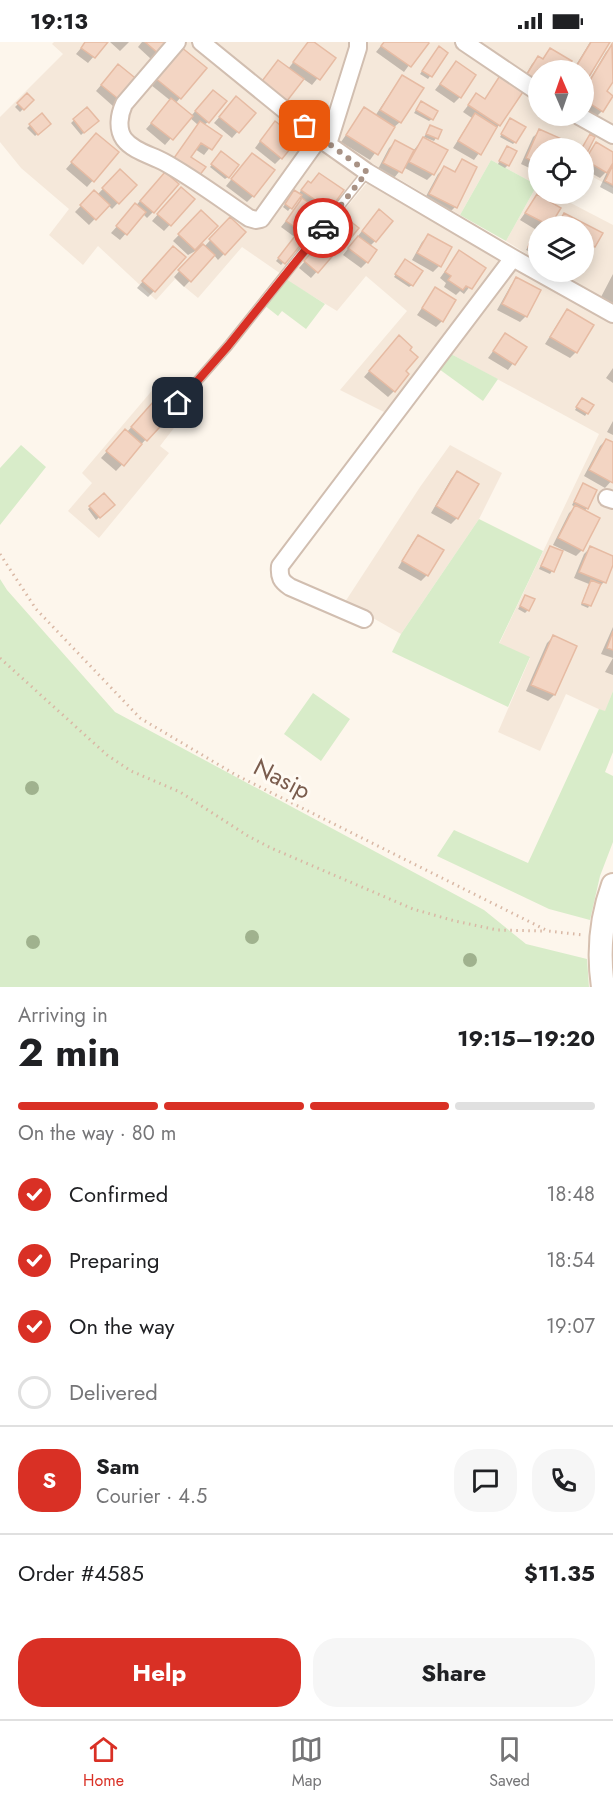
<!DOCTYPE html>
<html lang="en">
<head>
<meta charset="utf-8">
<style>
  :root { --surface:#fff; --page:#f6f6f6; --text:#202124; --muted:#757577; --line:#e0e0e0; --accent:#d93025 }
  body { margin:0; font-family:Jost,sans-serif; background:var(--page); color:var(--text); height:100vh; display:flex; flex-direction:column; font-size:22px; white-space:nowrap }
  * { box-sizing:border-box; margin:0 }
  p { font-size:20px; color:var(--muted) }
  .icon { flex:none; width:33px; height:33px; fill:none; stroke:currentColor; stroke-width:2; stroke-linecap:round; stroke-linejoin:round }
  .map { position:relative; height:945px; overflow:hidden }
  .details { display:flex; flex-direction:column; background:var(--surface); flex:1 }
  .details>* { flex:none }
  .needle { width:39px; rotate:358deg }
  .tools { position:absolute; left:528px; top:18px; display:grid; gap:12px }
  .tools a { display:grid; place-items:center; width:66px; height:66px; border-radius:50%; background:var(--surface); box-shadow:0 3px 15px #0003; font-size:30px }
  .pin { position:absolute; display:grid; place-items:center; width:51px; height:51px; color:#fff; margin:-26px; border-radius:12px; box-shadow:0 3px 9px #0006 }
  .courier { position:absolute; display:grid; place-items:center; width:60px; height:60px; margin:-30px; border:4px solid #d93025; border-radius:50%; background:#fff; color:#222; box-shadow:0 2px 8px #0007 }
  .overview em { font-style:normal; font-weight:700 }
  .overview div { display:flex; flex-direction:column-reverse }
  .overview { display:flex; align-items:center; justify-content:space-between; height:102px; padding:0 18px }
  h1 { font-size:39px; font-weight:700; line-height:45px }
  .bar { display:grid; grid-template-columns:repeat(4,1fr); gap:9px 6px; align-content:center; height:72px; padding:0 18px }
  .bar i { height:8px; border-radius:4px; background:var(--line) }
  .bar .selected { background:var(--accent) }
  .bar p { grid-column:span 4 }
  .line { display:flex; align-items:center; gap:15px; padding:0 18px; border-top:2px solid var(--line) }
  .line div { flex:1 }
  .round { display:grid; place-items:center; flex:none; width:63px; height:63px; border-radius:24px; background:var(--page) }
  ol { padding:0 18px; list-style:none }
  li { display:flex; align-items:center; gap:18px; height:66px }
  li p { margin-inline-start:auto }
  li .icon { padding:6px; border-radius:50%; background:var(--accent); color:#fff; stroke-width:4 }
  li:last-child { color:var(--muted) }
  li i { width:33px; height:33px; border:3px solid var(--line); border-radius:50% }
  .cta { display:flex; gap:12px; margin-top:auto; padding:12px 18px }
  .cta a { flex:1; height:69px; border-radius:24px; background:var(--accent); color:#fff; font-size:24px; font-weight:700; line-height:69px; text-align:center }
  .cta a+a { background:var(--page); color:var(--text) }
  .status { display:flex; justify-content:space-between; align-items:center; height:42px; padding:0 30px; background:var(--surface); direction:ltr }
  .status svg { height:16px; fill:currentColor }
  .dock { display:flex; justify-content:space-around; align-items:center; height:84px; border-top:2px solid var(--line); background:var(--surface); font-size:16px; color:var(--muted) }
  .dock a { display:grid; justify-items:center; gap:3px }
  .dock .selected { color:var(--accent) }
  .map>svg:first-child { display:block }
</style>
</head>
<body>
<div class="status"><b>19:13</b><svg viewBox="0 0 49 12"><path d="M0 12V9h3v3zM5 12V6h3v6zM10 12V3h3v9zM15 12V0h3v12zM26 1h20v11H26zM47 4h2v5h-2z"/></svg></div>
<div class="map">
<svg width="613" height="945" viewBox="0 0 613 945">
  <rect width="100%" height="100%" fill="#fdf6ec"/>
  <path fill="#f5e8da" d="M54 0H171L114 79 158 124 248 181 320 104 355 127 357 134 281 232 242 205 198 256 175 237 156 258 98 204 83 223 49 193 69 167 21 126 0 100V75L63 12 52 2Z
    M185 0H192L305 91 309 97 261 166 256 169 248 167 140 103 129 91 126 84 128 66Z
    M204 0H351L352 4 319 87Z
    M364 0H460L538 57V74H569L613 100V146L584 130V106H538V152H568L565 158 613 183V263L557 230H584V184H538V219L506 199 537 143 491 118 460 173 338 101 337 96Z
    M478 0H613V85L584 68V28H538V41Z
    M372 141 498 215 501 225 384 370 340 348 407 269 366 234 337 269 286 238 366 142Z
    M516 228 523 229 613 280V649L605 670 566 652 540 709 498 690 530 616 499 602 599 392 451 312 511 231Z
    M161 338 191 364 160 404 169 411 99 496 68 469 92 441 82 431Z
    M450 403 502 431 479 477 401 592 345 560 420 445Z"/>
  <path fill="#d8ecc9" d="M491 118 537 143 506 199 460 173Z
    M286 237 325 262 306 287 282 269 278 274 264 263Z
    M451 312 498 337 483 359 439 327Z
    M21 403 46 425 0 483V426Z
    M479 477 543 509 499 601 530 615 508 665 392 610 401 592Z
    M0 537 7 548 115 670 484 868 526 902 587 917 589 945H0Z
    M613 649V710L605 730 613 734V800L600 834 590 878 549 867 437 814 454 788 528 821 599 667 605 669Z
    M313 651 350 677 321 719 284 692Z"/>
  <path fill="#0003" d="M86 0H106L88 21 76 12Z
    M110 0H129L120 9Z
    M142 0H167L151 17 138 5Z
    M309 0 334 16 312 43 302 36 280 64 257 46 272 26 288 27Z
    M384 0H426L404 30 376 10Z
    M590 0H608L584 40V28H573Z
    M612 4 613 37 605 50 602 69 596 75 584 67V47L606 10Z
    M550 8 569 19 564 28H538V48L522 39 532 22 538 16 542 18Z
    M436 9 446 11 428 37 420 32Z
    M175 13 180 56 175 62 191 74 207 56 208 80 204 83 219 94 204 113 195 107 169 123 198 83 189 75 165 103 146 87 171 59 151 43Z
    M456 21 460 55 454 61 435 48Z
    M112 30 137 40 114 65 96 49Z
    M502 34 499 83 474 118 453 106 472 76 463 70 476 53 484 58Z
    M403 35 422 47 400 80 393 86 370 118 341 100 364 67 375 74 397 41Z
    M27 53 32 58 20 70 15 65Z
    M421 60 432 77 429 79 414 71Z
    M231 62 254 71 232 96 214 81Z
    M86 67 96 79 81 93 71 81Z
    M42 73 49 82 35 94 27 86Z
    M508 81 515 100 513 102 500 95Z
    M431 84 436 96 434 99 424 95Z
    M269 87 281 116 275 122 255 106Z
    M540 89 562 99 558 106H538V130L521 122 533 95Z
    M423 97 433 132 427 138 403 125 394 136 378 127 389 106 395 100 413 109Z
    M90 99 117 111 87 145 66 127Z
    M596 102 613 112V118L607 129 600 136 584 127V116L585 117Z
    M507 106 508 123 505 126 498 122Z
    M219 114 228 135 225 137 210 125Z
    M246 119 253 154 247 160 226 144Z
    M462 119 455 165 449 171 424 158 438 132 444 126 453 131Z
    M613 124V152L600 145 608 128Z
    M120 129 135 143 112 167 108 163 89 183 75 170 94 150 97 153Z
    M159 138 153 170 147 176 143 172 120 198 111 191Z
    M302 147 342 149 308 194 281 223 276 219 296 196 281 185 302 159 298 156 288 169 283 165 292 153H298Z
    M175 153 193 158 164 189 152 179Z
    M537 154 559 167 548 184H538V189L520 178Z
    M201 170 200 201 204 205 230 177 244 191 218 218 214 213 184 245 174 235 199 207 188 213 173 199Z
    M565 173 601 191 594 205 588 211 584 208V184H555Z
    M373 175 375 199 370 204 367 220 361 226 343 213Z
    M334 179 344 202 338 208 337 207 311 236 299 226 324 197 322 196Z
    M428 194 450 206 439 224 433 230 412 218 422 200Z
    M534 194 538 196V202L533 211 526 208Z
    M459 210 484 226 464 252 460 249 456 253 444 245 446 241 440 236Z
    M167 212 154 249 148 255 137 246Z
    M403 222 412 243 409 245 394 235Z
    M541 230H572L563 241Z
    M613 232V261L601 255Z
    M517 237 526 274 520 280 497 268 511 243Z
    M435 247 442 279 436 285 417 273Z
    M568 269 592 284 576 310 570 316 545 302 562 275Z
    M505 293 525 305 508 328 488 316Z
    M393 301 404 329 394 349 388 355 364 335Z
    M613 326V341L606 336Z
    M579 361 587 371 585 374 575 368Z
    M147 368 167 375 116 429 101 416 119 396 126 391Z
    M613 379V393L607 390Z
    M606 398 613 402V437L605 446 584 434 600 404Z
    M457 430 477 442 457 476 451 482 431 471 451 437Z
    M583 443 587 466 584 470 582 508 576 514 553 503 569 471 575 465 572 463Z
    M104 453 113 463 96 478 88 467Z
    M419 494 427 533 421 539 398 526 413 500Z
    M550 505 552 529 550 532 539 527Z
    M590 506 613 515V519L604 540 598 546 588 566 581 563 589 542 574 536 584 512Z
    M526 554 528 568 525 571 518 567Z
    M613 585V633L605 630 613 616 601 612Z
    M553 595 554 653 548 659 526 649 547 601Z"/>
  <path fill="#f3d5c3" stroke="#e6bba3" stroke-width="1.5" d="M85 0H108L95 16 81 6Z
    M145 0H169L159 12Z
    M308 0H314L336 16 320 38 293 20Z
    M384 0H428L429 1 411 25 381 4Z
    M591 0H610L584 43V28H574Z
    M612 2 613 40 607 49 613 54 603 70 584 58V48Z
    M439 4 448 11 432 35 422 29Z
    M181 5 207 26 181 57 155 36Z
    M550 6 572 19 566 28H538V39L527 32 538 14 543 17Z
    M278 18 304 37 287 59 262 39Z
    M456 19 476 33 461 56 440 42Z
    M118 22 139 39 122 60 101 43Z
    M501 32 525 47 500 84 468 63 476 51 485 57Z
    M402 33 424 46 401 81 380 68Z
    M213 48 227 59 209 81 195 69Z
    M27 51 34 58 24 68 17 61Z
    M236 54 256 71 239 91 219 75Z
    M171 56 193 74 173 98 151 81Z
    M421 59 438 69 433 78 416 68Z
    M87 65 99 79 84 91 73 77Z
    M364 65 395 85 378 113 346 93Z
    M42 71 51 82 38 93 29 82Z
    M475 71 497 85 481 113 458 99Z
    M510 76 526 85 516 101 501 92Z
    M200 79 222 94 212 108 201 101 191 115 206 125 199 134 174 116Z
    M275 79 298 97 282 117 260 99Z
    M430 83 442 88 438 97 426 92Z
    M539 87 564 98 560 106H538V122L526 116Z
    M96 91 119 110 94 140 71 120Z
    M590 92 595 95 584 117 582 106Z
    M423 95 448 108 434 133 409 120Z
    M395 98 414 108 402 131 383 121Z
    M596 100 613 110V121L607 131 585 118Z
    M507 104 517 109 509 124 499 119Z
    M221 109 239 123 229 136 211 122Z
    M252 111 275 128 254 155 231 137Z
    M462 117 477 125 457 166 429 152 444 124 455 130Z
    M613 123V143L605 139Z
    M120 127 137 143 119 162 102 146Z
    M165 130 179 142 154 171 140 159Z
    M319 131 344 148 330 168 301 148 308 139 311 141Z
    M181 145 195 157 171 184 157 172Z
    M94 148 110 163 96 178 80 163Z
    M294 148 302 153 292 167 285 162Z
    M537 152 561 166 550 184 525 171Z
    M302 156 325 172 309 195 286 179Z
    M135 161 146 170 127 193 116 184Z
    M379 167 393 179 376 200 362 189Z
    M201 168 218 184 195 208 178 192Z
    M340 171 359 186 345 203 327 189Z
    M564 171 603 191 595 205 584 199V184H557Z
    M230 175 246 190 225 213 209 197Z
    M327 192 341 204 318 231 304 219Z
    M428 192 452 205 441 225 417 211Z
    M533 192 538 195 537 209 528 205Z
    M295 194 303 200 285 222 278 216Z
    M358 194 377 208 368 221 348 206Z
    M203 202 215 213 191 240 178 228Z
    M173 204 186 215 155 250 142 239Z
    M459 208 486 226 472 247 466 244 463 248 448 238 451 234 445 230Z
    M405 217 423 229 413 244 395 232Z
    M516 235 541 248 527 275 502 262Z
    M435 245 456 258 443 280 422 266Z
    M567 267 594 283 577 311 550 295Z
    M505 291 527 305 515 323 493 309Z
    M399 293 412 305 410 308 418 315 406 329 409 332 395 350 369 329Z
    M582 356 594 363 588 372 576 365Z
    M153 360 169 375 147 399 131 385Z
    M125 387 142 402 124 424 106 409Z
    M606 397 613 400V441L589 428Z
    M457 429 479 442 458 477 436 464Z
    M583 441 597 448 588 467 574 460Z
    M104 451 115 463 100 476 89 464Z
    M575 463 600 476 583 509 558 496Z
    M418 493 444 508 428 534 402 519Z
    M550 504 563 509 554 530 541 524Z
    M590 504 613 514V523L606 541 579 530Z
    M591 538 601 542 591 564 582 561Z
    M525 553 535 557 529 569 520 564Z
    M613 589V608L607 606Z
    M553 593 577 604 555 653 531 643Z"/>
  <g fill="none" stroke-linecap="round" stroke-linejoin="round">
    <defs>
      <path id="lane" d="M178 361 228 304 367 130"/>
      <path id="street" d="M177 0 124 62C119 73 117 87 124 97 133 109 151 113 164 120 193 136 221 157 249 176L256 178 261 177 319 96
        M201 0 319 96 367 130 513 216 613 272
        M464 0 538 50
        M579 74 613 93
        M328 102 358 6V0
        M607 456 613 458
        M364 577 290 545C281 539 279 535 280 524L513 216"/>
      <path id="secondary" d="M603 945C598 911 601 876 613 843"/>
    </defs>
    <use href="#lane" stroke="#d1beb0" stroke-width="11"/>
    <use href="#street" stroke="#d1beb0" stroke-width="20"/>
    <use href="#secondary" stroke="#d6c0b0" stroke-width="26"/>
    <path stroke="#d9b8a5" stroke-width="3" stroke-dasharray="1.5 4.5" stroke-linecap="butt" d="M0 512 36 567 140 676 236 733 548 889 583 893
      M0 616 107 713 131 729 180 750 248 794 271 806 413 867 455 879 497 888 546 889"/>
    <use href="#lane" stroke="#fff" stroke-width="8"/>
    <use href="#street" stroke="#fff" stroke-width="16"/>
    <use href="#secondary" stroke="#fff" stroke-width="22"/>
  </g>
  <g fill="#a0b28e">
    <circle cx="32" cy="746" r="7"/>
    <circle cx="252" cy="895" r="7"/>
    <circle cx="33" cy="900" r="7"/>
    <circle cx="470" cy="918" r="7"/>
  </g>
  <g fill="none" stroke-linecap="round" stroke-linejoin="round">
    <path stroke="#a89285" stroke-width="6" stroke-dasharray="0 10.8" d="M305 84 367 130 323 186"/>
    <path stroke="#d93025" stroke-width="8" d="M178 361 228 304 323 186"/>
  </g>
  <g text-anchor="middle" stroke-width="6" stroke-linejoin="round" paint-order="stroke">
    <g font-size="24" fill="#7a5c4d" stroke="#fffaf3">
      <text transform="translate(282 737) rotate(27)" y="8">Nasip</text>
    </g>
  </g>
</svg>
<div class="tools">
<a><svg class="needle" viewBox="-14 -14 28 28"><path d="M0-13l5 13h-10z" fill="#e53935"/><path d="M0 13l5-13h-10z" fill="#757577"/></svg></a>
<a><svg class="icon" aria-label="locate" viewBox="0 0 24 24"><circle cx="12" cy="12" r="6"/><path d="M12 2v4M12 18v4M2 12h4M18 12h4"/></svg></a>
<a><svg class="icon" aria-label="layers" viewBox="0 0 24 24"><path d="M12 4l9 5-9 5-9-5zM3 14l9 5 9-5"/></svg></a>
</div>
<div class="pin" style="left:305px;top:84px;background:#ea580c"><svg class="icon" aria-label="bag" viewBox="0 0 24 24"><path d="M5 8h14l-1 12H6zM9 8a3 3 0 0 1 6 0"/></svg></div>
<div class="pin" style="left:178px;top:361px;background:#1f2937"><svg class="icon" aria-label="home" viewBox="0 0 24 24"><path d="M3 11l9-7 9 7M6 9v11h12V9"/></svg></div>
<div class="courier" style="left:323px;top:186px"><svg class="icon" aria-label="car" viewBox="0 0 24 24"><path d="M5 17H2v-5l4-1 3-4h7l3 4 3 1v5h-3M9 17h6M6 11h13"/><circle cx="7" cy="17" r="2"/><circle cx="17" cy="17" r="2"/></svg></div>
</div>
<section class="details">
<div class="overview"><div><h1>2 min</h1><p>Arriving in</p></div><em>19:15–19:20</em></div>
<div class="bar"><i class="selected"></i><i class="selected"></i><i class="selected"></i><i></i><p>On the way · 80 m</p></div>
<ol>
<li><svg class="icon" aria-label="check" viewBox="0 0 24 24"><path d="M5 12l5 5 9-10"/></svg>Confirmed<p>18:48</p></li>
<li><svg class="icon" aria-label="check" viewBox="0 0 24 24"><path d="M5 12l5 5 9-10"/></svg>Preparing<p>18:54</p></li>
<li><svg class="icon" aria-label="check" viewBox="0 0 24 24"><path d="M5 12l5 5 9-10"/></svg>On the way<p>19:07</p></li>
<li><i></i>Delivered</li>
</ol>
<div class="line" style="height:108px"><b class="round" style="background:var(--accent);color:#fff">S</b><div><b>Sam</b><p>Courier · 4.5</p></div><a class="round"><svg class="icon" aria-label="chat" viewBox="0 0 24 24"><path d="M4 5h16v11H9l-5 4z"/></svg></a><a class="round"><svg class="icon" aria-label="phone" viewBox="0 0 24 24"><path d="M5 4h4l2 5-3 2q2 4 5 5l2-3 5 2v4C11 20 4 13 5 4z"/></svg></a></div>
<div class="line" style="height:78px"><div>Order #4585</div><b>$11.35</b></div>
<div class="cta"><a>Help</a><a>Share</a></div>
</section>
<nav class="dock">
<a class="selected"><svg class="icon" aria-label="home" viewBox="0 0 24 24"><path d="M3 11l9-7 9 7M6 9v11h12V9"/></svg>Home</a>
<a><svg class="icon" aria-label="map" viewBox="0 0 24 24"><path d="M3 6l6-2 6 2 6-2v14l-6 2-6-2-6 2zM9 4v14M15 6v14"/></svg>Map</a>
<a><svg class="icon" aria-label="saved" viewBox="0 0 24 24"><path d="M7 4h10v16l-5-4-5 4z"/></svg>Saved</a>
</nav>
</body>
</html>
